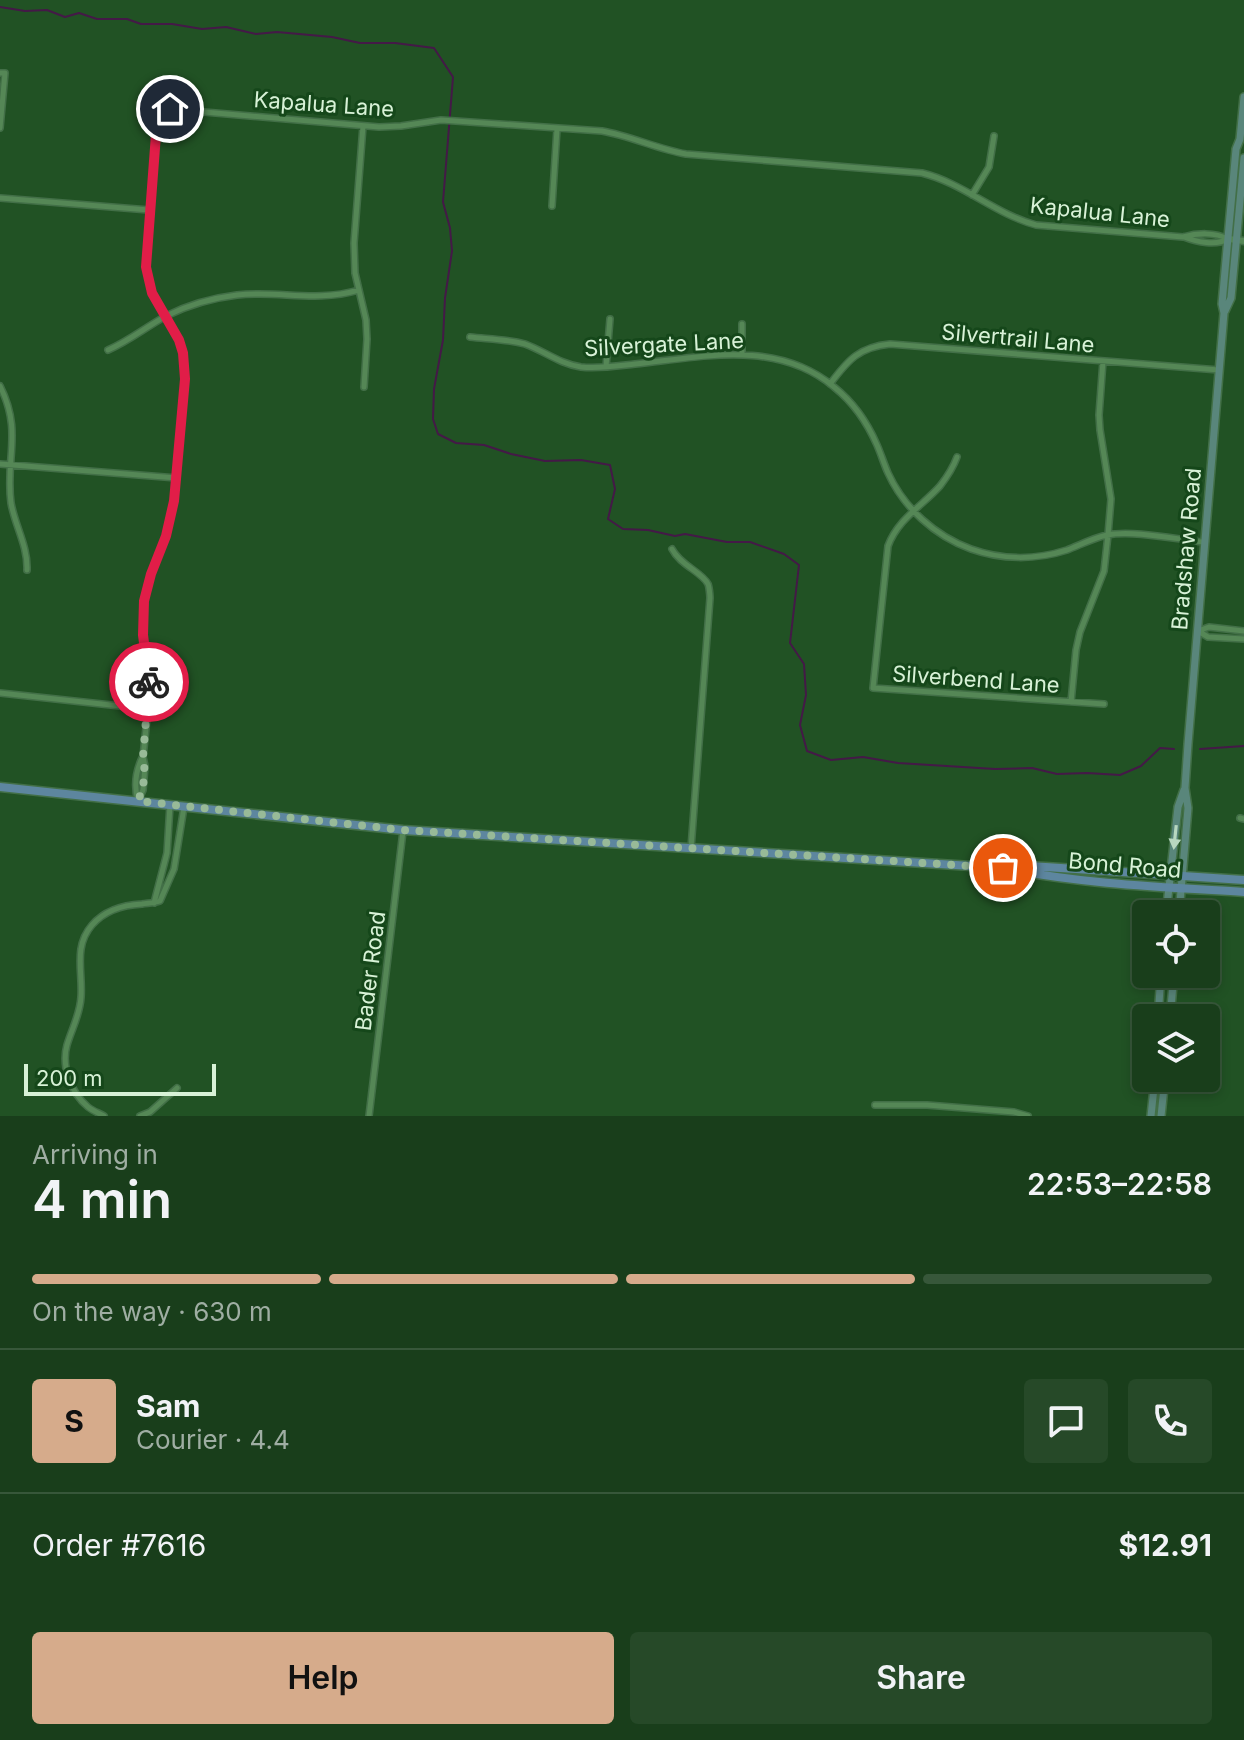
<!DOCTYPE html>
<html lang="en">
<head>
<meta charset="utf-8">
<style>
  :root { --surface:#193e1b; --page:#264928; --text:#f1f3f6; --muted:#9faea3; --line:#37573a; --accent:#d6ab8b }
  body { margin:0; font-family:Inter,sans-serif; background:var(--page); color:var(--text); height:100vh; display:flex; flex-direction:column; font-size:30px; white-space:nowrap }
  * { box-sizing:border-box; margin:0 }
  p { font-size:26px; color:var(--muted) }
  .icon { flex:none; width:44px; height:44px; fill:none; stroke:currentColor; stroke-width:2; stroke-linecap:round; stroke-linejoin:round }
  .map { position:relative; height:1116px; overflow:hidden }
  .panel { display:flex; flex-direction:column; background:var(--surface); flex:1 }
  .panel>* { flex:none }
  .buttons { position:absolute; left:1132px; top:900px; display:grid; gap:16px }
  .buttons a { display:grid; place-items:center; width:88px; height:88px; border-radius:8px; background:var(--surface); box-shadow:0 4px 12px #0003,0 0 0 2px var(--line); font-size:40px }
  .scale { position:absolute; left:24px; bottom:20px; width:192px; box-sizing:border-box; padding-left:8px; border:4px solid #d8f2d7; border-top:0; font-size:22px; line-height:28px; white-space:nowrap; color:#d8f2d7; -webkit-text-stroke:6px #15471a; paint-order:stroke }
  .pin { position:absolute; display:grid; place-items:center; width:68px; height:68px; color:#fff; margin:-34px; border:4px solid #fff; border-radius:50%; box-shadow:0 2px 8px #0007 }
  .courier { position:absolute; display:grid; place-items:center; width:80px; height:80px; margin:-40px; border:6px solid #e11d48; border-radius:50%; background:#fff; color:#222; box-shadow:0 2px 10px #0007 }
  .summary em { font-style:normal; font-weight:600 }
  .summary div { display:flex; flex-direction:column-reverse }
  .summary { display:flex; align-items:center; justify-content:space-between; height:136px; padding:0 32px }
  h1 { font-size:52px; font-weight:600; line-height:60px }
  .bar { display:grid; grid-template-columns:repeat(4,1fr); gap:12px 8px; align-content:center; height:96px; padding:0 32px }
  .bar i { height:10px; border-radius:6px; background:var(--line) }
  .bar .selected { background:var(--accent) }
  .bar p { grid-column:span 4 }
  .line { display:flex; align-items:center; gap:20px; padding:0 32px; border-top:2px solid var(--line) }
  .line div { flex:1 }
  .round { display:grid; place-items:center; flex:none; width:84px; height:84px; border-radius:8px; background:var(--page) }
  .action { display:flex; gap:16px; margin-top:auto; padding:16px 32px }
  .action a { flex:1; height:92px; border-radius:8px; background:var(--accent); color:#111; font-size:32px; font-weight:600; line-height:92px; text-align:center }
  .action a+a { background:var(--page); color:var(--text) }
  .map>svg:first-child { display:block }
</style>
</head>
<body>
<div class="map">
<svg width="1244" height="1116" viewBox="0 0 1244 1116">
  <rect width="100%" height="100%" fill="#215224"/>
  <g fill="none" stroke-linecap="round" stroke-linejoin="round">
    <path stroke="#441947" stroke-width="2" d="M0 7 25 11 47 10 65 17 79 13 97 19H127L141 24H172L202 29 226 27 256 34 277 32 332 37 360 43H395L434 48 453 77 443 202 450 228 452 251 445 298 443 340 434 389 433 419 438 434 456 443 484 445 511 454 545 461 581 460 610 465 615 489 608 519 623 529 648 530 675 536 685 534 727 542H750L784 554 799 565 790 643 804 664 806 695 800 725 807 751 831 760 863 757 898 763 995 769 1032 768 1057 774 1087 773 1120 775 1141 766 1160 748 1174 749
      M1200 749 1244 746"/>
    <defs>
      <path id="minor" d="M0 73H5L0 128
        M363 126 354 243 355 273 366 320 367 339 364 387
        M972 195 989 167 994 136
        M0 198 149 210
        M552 206 557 129
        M1184 237C1197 242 1216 246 1228 239
        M470 337C488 339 507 339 525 344 544 351 560 364 581 367 599 369 617 366 635 364 702 357 777 339 834 387 853 402 867 422 877 445 881 454 884 464 888 473 904 508 935 536 971 549 1002 560 1036 560 1067 550 1080 545 1093 538 1107 535 1133 530 1175 539 1203 542
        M108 350C129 341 146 327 166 316 188 305 212 298 237 295 280 290 314 303 359 290
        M742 354V324
        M606 367 610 319
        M830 384C848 360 859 347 890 344L1219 370
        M0 386C23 432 5 458 11 503 15 526 28 546 27 570
        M957 457C953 468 947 477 940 486 922 506 898 519 888 546L873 688 1104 704
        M0 464 177 478
        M672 549C680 565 702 572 708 584 709 586 710 595 710 598L691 848
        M1198 631 1208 637 1244 639
        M1198 631 1209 627 1244 631
        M0 693 148 709
        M1071 702 1076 650 1080 632 1104 571 1108 535 1111 499 1100 430 1099 415 1103 361
        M138 801 143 790 145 766 143 757 149 699 148 668 143 635 144 601 151 574 166 536 174 501 185 379 183 353 179 340 152 293 146 267 158 108 379 127 401 126 441 120 602 131C631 136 657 149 686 154L922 173C963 183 995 214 1036 225L1183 237C1197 233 1215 232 1228 239
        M138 801C134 787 136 771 142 758
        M1240 818 1244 819
        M154 903 167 853 170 805
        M875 1105H927L1014 1112 1028 1116
        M104 1116C99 1113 93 1111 88 1107 71 1093 61 1066 67 1045 72 1028 80 1015 81 997 83 972 73 947 92 925 105 910 122 905 142 904 149 903 154 903 160 901L174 869 184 807
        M140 1116 150 1112 177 1088
        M369 1116 403 831"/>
      <path id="tertiary" d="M1229 239 1244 241"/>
      <path id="secondary" d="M1225 311 1231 298 1244 158
        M1166 914 1178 807 1184 790
        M1179 914 1188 808 1185 788 1188 744 1224 313 1222 304 1236 149 1240 139 1244 97
        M1158 1018 1161 974
        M1170 1018 1174 974
        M1151 1116 1155 1078
        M1161 1116 1165 1078"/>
      <path id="primary" d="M0 787 403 830 1003 868C1082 884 1163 887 1244 892
        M1012 868 1030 866 1244 880"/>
    </defs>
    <use href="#minor" stroke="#426f47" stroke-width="8"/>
    <use href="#tertiary" stroke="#426f47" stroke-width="9"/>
    <use href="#secondary" stroke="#426f47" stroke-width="10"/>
    <use href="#primary" stroke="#426f47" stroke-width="11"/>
    <use href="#minor" stroke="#558756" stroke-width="5"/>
    <use href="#tertiary" stroke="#558756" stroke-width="6"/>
    <use href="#secondary" stroke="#59867b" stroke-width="7"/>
    <use href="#primary" stroke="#5d869f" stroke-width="8"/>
  </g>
  <defs><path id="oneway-solid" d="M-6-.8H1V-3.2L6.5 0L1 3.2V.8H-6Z" transform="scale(2)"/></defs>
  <use fill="#b8d7c0" href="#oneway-solid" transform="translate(1175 837) rotate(96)"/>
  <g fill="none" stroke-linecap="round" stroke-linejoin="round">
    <path stroke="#98ba98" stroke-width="8" stroke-dasharray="0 14.4" d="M149 682 143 757C146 772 144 787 138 801L403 830 1003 868"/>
    <path stroke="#e11d48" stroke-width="10" d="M149 682 143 635 144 601 151 574 166 536 174 501 185 379 183 353 179 340 152 293 146 267 158 108 170 109"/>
  </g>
  <g text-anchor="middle" stroke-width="6" stroke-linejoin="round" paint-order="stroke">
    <g font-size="22" fill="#d8f2d7" stroke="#15471a">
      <text transform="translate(324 104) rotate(4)" y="8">Kapalua Lane</text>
      <text transform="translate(1100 212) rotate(6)" y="8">Kapalua Lane</text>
      <text transform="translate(1018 338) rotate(5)" y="8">Silvertrail Lane</text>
      <text transform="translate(664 344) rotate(-3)" y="8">Silvergate Lane</text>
      <text transform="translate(1186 549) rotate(-85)" y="8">Bradshaw Road</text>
      <text transform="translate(976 679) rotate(4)" y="8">Silverbend Lane</text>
      <text transform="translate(1125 865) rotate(5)" y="8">Bond Road</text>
      <text transform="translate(370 971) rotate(-83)" y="8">Bader Road</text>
    </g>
  </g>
</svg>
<div class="buttons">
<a><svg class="icon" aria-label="locate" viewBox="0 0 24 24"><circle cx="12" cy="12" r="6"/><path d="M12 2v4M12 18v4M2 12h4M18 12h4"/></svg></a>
<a><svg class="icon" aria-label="layers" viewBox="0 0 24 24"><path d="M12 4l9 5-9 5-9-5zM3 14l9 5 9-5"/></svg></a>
</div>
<div class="scale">200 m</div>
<div class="pin" style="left:1003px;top:868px;background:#ea580c"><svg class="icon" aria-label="bag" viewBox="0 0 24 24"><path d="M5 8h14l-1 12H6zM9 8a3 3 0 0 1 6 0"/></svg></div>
<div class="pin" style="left:170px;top:109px;background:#1f2937"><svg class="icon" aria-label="home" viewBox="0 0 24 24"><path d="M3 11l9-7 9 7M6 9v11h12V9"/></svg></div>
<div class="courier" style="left:149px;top:682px"><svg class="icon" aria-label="bike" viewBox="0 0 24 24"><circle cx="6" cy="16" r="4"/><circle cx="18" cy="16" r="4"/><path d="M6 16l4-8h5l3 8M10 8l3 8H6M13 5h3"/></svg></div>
</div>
<section class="panel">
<div class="summary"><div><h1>4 min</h1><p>Arriving in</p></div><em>22:53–22:58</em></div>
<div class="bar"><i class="selected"></i><i class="selected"></i><i class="selected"></i><i></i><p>On the way · 630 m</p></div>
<div class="line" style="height:144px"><b class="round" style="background:var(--accent);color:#111">S</b><div><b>Sam</b><p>Courier · 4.4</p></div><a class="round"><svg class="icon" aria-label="chat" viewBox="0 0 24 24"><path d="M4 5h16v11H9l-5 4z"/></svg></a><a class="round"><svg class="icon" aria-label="phone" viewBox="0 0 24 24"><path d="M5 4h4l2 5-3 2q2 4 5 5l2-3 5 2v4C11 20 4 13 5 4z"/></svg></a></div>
<div class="line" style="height:104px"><div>Order #7616</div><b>$12.91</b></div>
<div class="action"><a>Help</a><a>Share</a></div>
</section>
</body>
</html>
